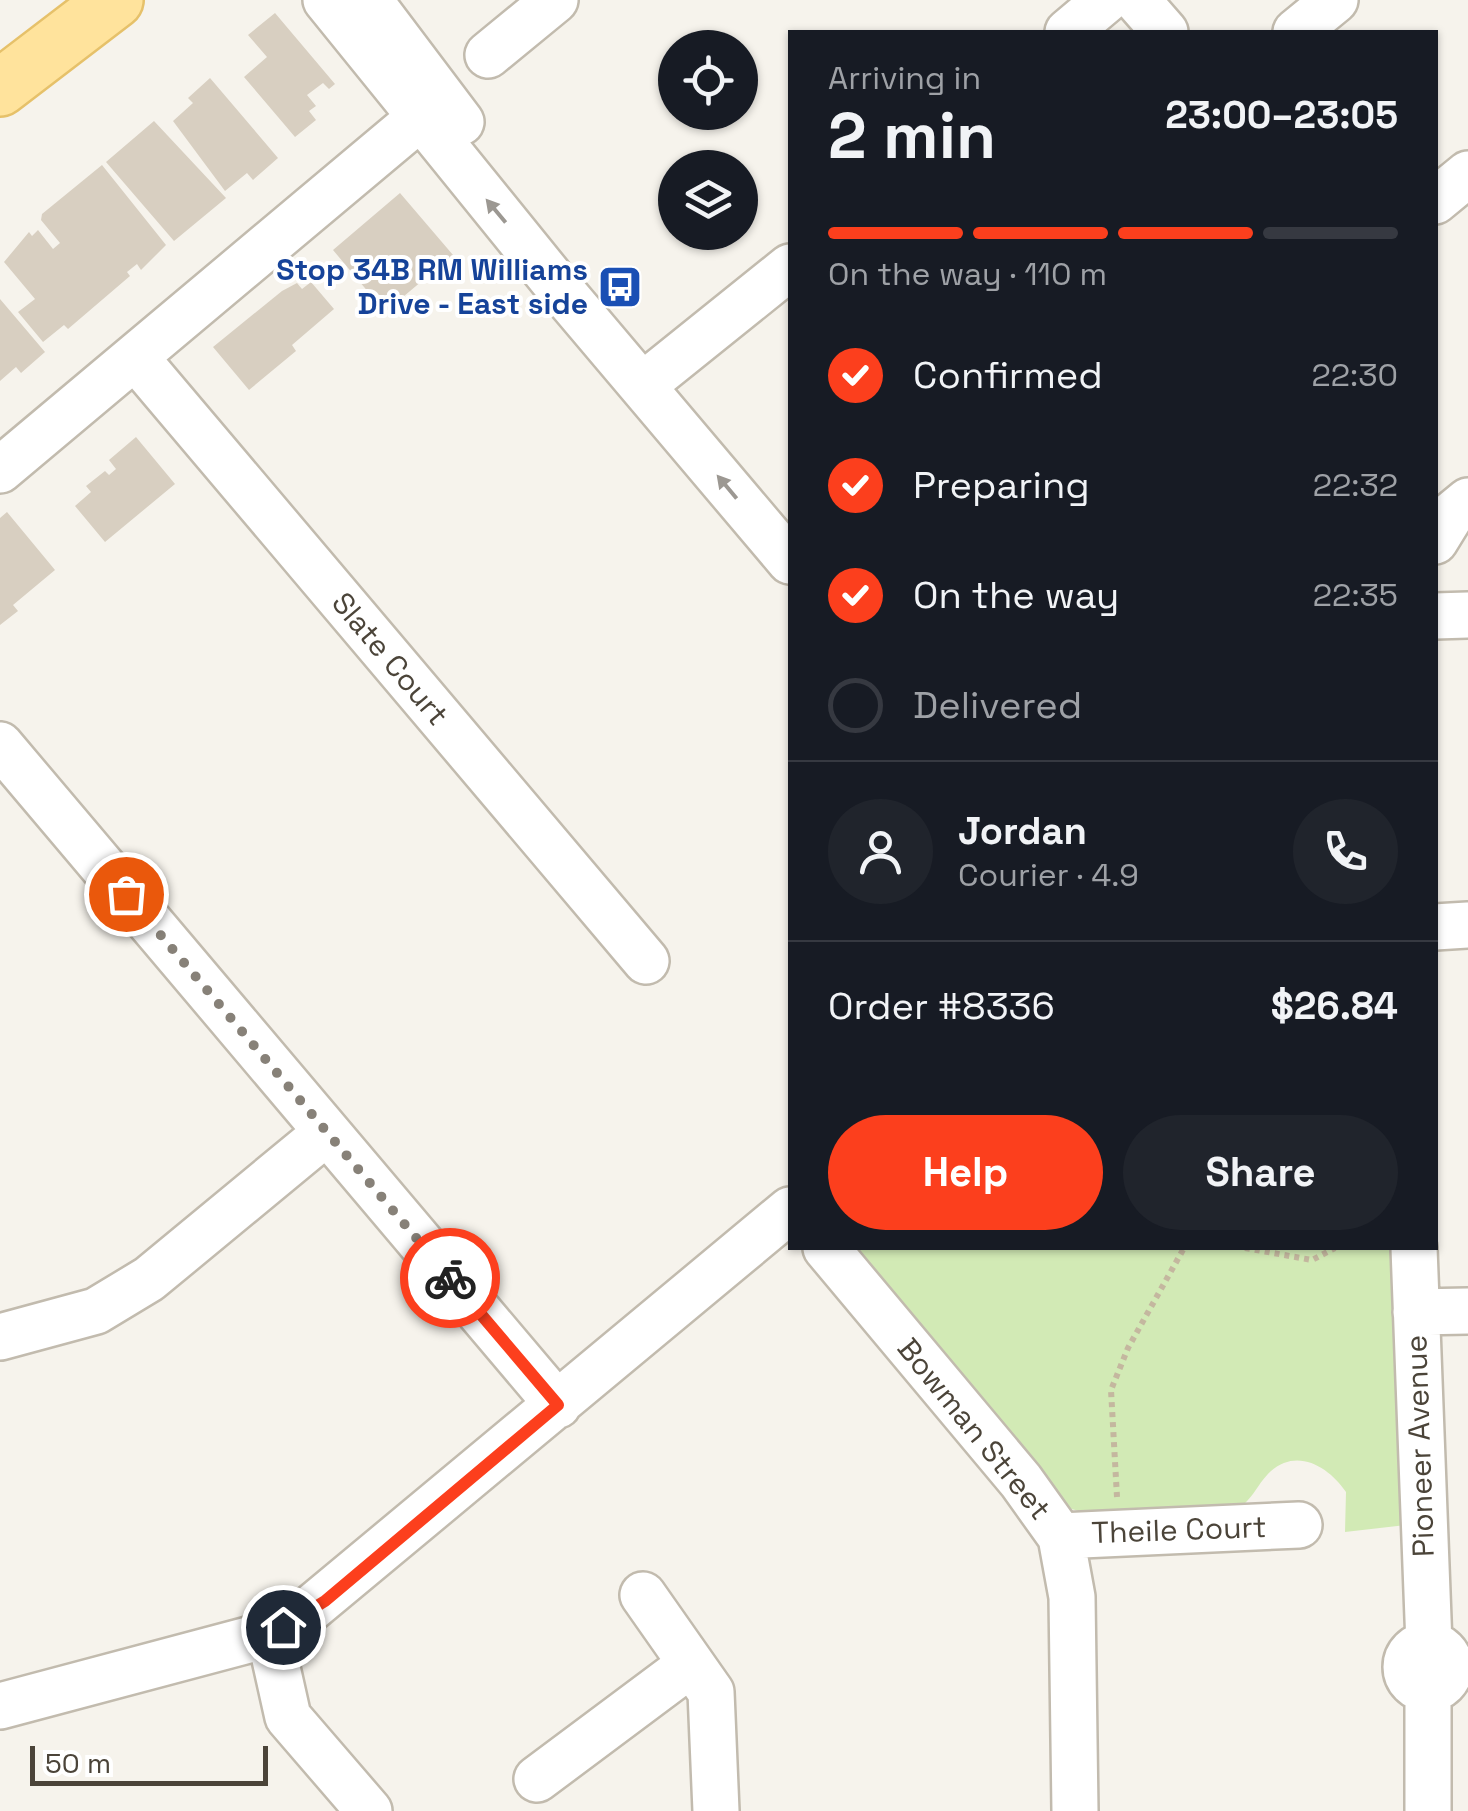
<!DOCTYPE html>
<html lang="en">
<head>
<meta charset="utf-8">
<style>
  :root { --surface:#171b24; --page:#20242c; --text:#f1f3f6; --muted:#9ea1a6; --line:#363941; --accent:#fc3f1d }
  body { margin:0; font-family:"Space Grotesk",sans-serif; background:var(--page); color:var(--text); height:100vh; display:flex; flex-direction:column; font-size:38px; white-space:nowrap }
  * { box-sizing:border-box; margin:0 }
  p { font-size:32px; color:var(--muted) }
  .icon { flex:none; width:55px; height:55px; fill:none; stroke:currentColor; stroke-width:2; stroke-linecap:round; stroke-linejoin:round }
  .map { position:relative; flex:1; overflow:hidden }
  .drawer { position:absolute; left:788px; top:30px; width:650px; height:1220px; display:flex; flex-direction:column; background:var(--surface); border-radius:0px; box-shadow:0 2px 8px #0004 }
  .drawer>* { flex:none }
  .controls { position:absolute; left:658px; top:30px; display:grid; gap:20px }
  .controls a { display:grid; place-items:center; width:100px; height:100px; border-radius:50%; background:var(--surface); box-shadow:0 2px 8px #0004; font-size:50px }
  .scale { position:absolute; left:30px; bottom:25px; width:238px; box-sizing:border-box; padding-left:10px; border:5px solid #4b4439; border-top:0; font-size:28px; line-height:35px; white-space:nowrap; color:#4b4439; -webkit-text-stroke:8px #fff; paint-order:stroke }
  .pin { position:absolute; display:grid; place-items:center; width:85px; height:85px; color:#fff; margin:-42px; border:5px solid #fff; border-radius:50%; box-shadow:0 2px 10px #0007 }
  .courier { position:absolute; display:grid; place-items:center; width:100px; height:100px; margin:-50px; border:8px solid #fc3f1d; border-radius:50%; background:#fff; color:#222; box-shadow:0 2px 12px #0007 }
  .head em { font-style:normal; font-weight:800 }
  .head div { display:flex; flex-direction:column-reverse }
  .head { display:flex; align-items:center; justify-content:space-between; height:170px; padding:0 40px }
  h1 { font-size:65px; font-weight:800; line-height:75px }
  .bar { display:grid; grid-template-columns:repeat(4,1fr); gap:15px 10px; align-content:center; height:120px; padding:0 40px }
  .bar i { height:12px; border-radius:8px; background:var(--line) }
  .bar .current { background:var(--accent) }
  .bar p { grid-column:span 4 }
  .line { display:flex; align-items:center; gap:25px; padding:0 40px; border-top:2px solid var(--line) }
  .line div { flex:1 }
  .round { display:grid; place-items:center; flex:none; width:105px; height:105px; border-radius:52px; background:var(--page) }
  ol { padding:0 40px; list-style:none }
  li { display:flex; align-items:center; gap:30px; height:110px }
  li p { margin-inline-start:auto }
  li .icon { padding:10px; border-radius:50%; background:var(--accent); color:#fff; stroke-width:4 }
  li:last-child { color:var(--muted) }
  li i { width:55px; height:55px; border:5px solid var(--line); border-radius:50% }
  .action { display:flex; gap:20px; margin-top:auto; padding:20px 40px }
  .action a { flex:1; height:115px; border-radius:60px; background:var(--accent); color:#fff; font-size:40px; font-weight:800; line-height:115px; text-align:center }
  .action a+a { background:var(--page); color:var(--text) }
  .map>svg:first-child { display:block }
</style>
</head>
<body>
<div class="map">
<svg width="1468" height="1811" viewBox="0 0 1468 1811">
  <rect width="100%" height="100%" fill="#f6f3ec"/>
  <path fill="#d2eab5" d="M850 1248H1397L1406 1525 1345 1532 1346 1492C1330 1468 1298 1447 1271 1471 1255 1486 1253 1502 1232 1512L1104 1518 1068 1508Z"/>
  <path fill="#d8cfc1" d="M275 13 335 84 329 89 323 83 307 95 316 106 309 111 316 120 295 137 244 77 267 57 248 35Z
    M210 78 278 158 253 180 247 173 225 191 173 121 193 103 188 98Z
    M154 121 226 198 174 241 106 162Z
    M102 165 166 245 141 270 137 264 127 272 130 276 68 329 64 325 43 342 18 312 35 299 4 262 29 232 32 236 38 230 53 249 60 243 41 220 42 214Z
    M400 193 453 255 385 312 333 250Z
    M311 282 334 309 292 345 296 351 249 390 213 347 282 291 297 283 302 289Z
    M0 299 45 352 21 373 16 367 0 381Z
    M136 437 175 484 105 542 75 506 91 492 86 486 105 471 109 475 116 469 109 460Z
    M7 512 55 570 13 605 18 611 0 625V518Z"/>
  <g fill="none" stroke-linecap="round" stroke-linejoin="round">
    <defs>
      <path id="minor" d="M326 0 560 289 790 561
        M369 0 461 122
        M1137 0 1165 32
        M1068 32 1106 0
        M1296 32 1335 0
        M488 55 555 0
        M1435 201 1468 174
        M135 357 646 961
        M642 386 790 267
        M0 470 441 100
        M1435 541 1451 515 1468 501
        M1435 616 1468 615
        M0 745 558 1405
        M1435 927 1468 925
        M826 1248 1021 1481 1061 1537 1072 1597 1075 1811
        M1414 1248 1429 1645
        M1416 1312 1468 1311
        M0 1337 96 1311 149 1279 327 1132
        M1060 1536 1299 1525
        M643 1595 711 1692 716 1811
        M269 1632 288 1717 369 1811
        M1406 1667a22 22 0 1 1 44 0a22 22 0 1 1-44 0Z
        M1428 1690V1811
        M0 1706 252 1639 303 1615 790 1210
        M537 1779 691 1664"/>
      <path id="major" d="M0 88 115 0"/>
    </defs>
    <use href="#minor" stroke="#c2bbae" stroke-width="50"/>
    <use href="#major" stroke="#e6c16a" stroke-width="60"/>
    <path stroke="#c4b79f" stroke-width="6" stroke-dasharray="5 5" stroke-linecap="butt" d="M1245 1248 1312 1260 1335 1248
      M1117 1497 1111 1390 1128 1348 1184 1248"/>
    <use href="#minor" stroke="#fff" stroke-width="45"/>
    <use href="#major" stroke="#ffe39c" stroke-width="55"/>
  </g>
  <defs><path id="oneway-solid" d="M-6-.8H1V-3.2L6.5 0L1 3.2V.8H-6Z" transform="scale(2.5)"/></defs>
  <g fill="#9c9892">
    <use href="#oneway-solid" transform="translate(496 211) rotate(-130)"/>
    <use href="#oneway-solid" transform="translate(727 487) rotate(-130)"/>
  </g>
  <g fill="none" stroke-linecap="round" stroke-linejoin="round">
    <path stroke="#878178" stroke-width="10" stroke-dasharray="0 18" d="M126 894 450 1278"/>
    <path stroke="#fc3f1d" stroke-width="12" d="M283 1627 325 1601 558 1405 450 1278"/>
  </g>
  <defs>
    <symbol id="bus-square" viewBox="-11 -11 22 22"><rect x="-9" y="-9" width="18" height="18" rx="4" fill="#1a4fb4" stroke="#fff"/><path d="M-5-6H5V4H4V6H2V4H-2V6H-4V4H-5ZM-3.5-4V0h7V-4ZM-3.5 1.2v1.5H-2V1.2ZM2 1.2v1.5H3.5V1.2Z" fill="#fff"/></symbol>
  </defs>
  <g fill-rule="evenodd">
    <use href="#bus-square" x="595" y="262" width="50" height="50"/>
  </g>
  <g text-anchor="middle" stroke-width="8" stroke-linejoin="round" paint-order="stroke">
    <g font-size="30" font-weight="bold" fill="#164399" stroke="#fff" text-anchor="end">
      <text x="588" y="280">Stop 34B RM Williams<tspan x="588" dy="34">Drive - East side</tspan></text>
    </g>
    <g font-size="30" fill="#4b4439" stroke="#fff">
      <text transform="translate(390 659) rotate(50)" y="10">Slate Court</text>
      <text transform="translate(974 1429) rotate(51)" y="10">Bowman Street</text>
      <text transform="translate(1420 1446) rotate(-92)" y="10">Pioneer Avenue</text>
      <text transform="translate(1179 1530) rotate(-2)" y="10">Theile Court</text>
    </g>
  </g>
</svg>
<div class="controls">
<a><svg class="icon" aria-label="locate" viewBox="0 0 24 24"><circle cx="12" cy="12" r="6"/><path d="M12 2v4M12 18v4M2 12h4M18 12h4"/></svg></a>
<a><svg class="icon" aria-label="layers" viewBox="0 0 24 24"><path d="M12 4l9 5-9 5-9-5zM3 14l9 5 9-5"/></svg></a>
</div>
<div class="scale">50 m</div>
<div class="pin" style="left:126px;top:894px;background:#ea580c"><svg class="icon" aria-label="bag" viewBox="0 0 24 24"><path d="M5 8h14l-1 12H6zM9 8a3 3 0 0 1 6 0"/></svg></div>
<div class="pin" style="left:283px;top:1627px;background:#1f2937"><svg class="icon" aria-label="home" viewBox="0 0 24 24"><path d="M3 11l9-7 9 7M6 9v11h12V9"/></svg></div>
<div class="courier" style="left:450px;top:1278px"><svg class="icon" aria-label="bike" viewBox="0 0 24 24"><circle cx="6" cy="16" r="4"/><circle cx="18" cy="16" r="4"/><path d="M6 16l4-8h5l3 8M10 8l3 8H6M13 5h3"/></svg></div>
<section class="drawer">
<div class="head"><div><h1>2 min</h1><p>Arriving in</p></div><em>23:00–23:05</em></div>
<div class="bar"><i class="current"></i><i class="current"></i><i class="current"></i><i></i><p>On the way · 110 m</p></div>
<ol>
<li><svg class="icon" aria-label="check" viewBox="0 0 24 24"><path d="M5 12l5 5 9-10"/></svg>Confirmed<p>22:30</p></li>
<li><svg class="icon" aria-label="check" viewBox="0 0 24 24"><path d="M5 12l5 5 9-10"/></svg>Preparing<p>22:32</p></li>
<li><svg class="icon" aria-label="check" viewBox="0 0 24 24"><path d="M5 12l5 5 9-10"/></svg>On the way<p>22:35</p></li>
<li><i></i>Delivered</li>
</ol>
<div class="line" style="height:180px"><a class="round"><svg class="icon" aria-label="person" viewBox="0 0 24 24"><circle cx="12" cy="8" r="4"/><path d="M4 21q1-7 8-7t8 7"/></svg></a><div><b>Jordan</b><p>Courier · 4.9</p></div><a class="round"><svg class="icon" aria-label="phone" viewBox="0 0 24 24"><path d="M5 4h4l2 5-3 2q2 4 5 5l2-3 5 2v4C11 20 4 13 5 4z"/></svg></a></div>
<div class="line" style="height:130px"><div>Order #8336</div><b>$26.84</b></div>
<div class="action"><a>Help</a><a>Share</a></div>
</section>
</div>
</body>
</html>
